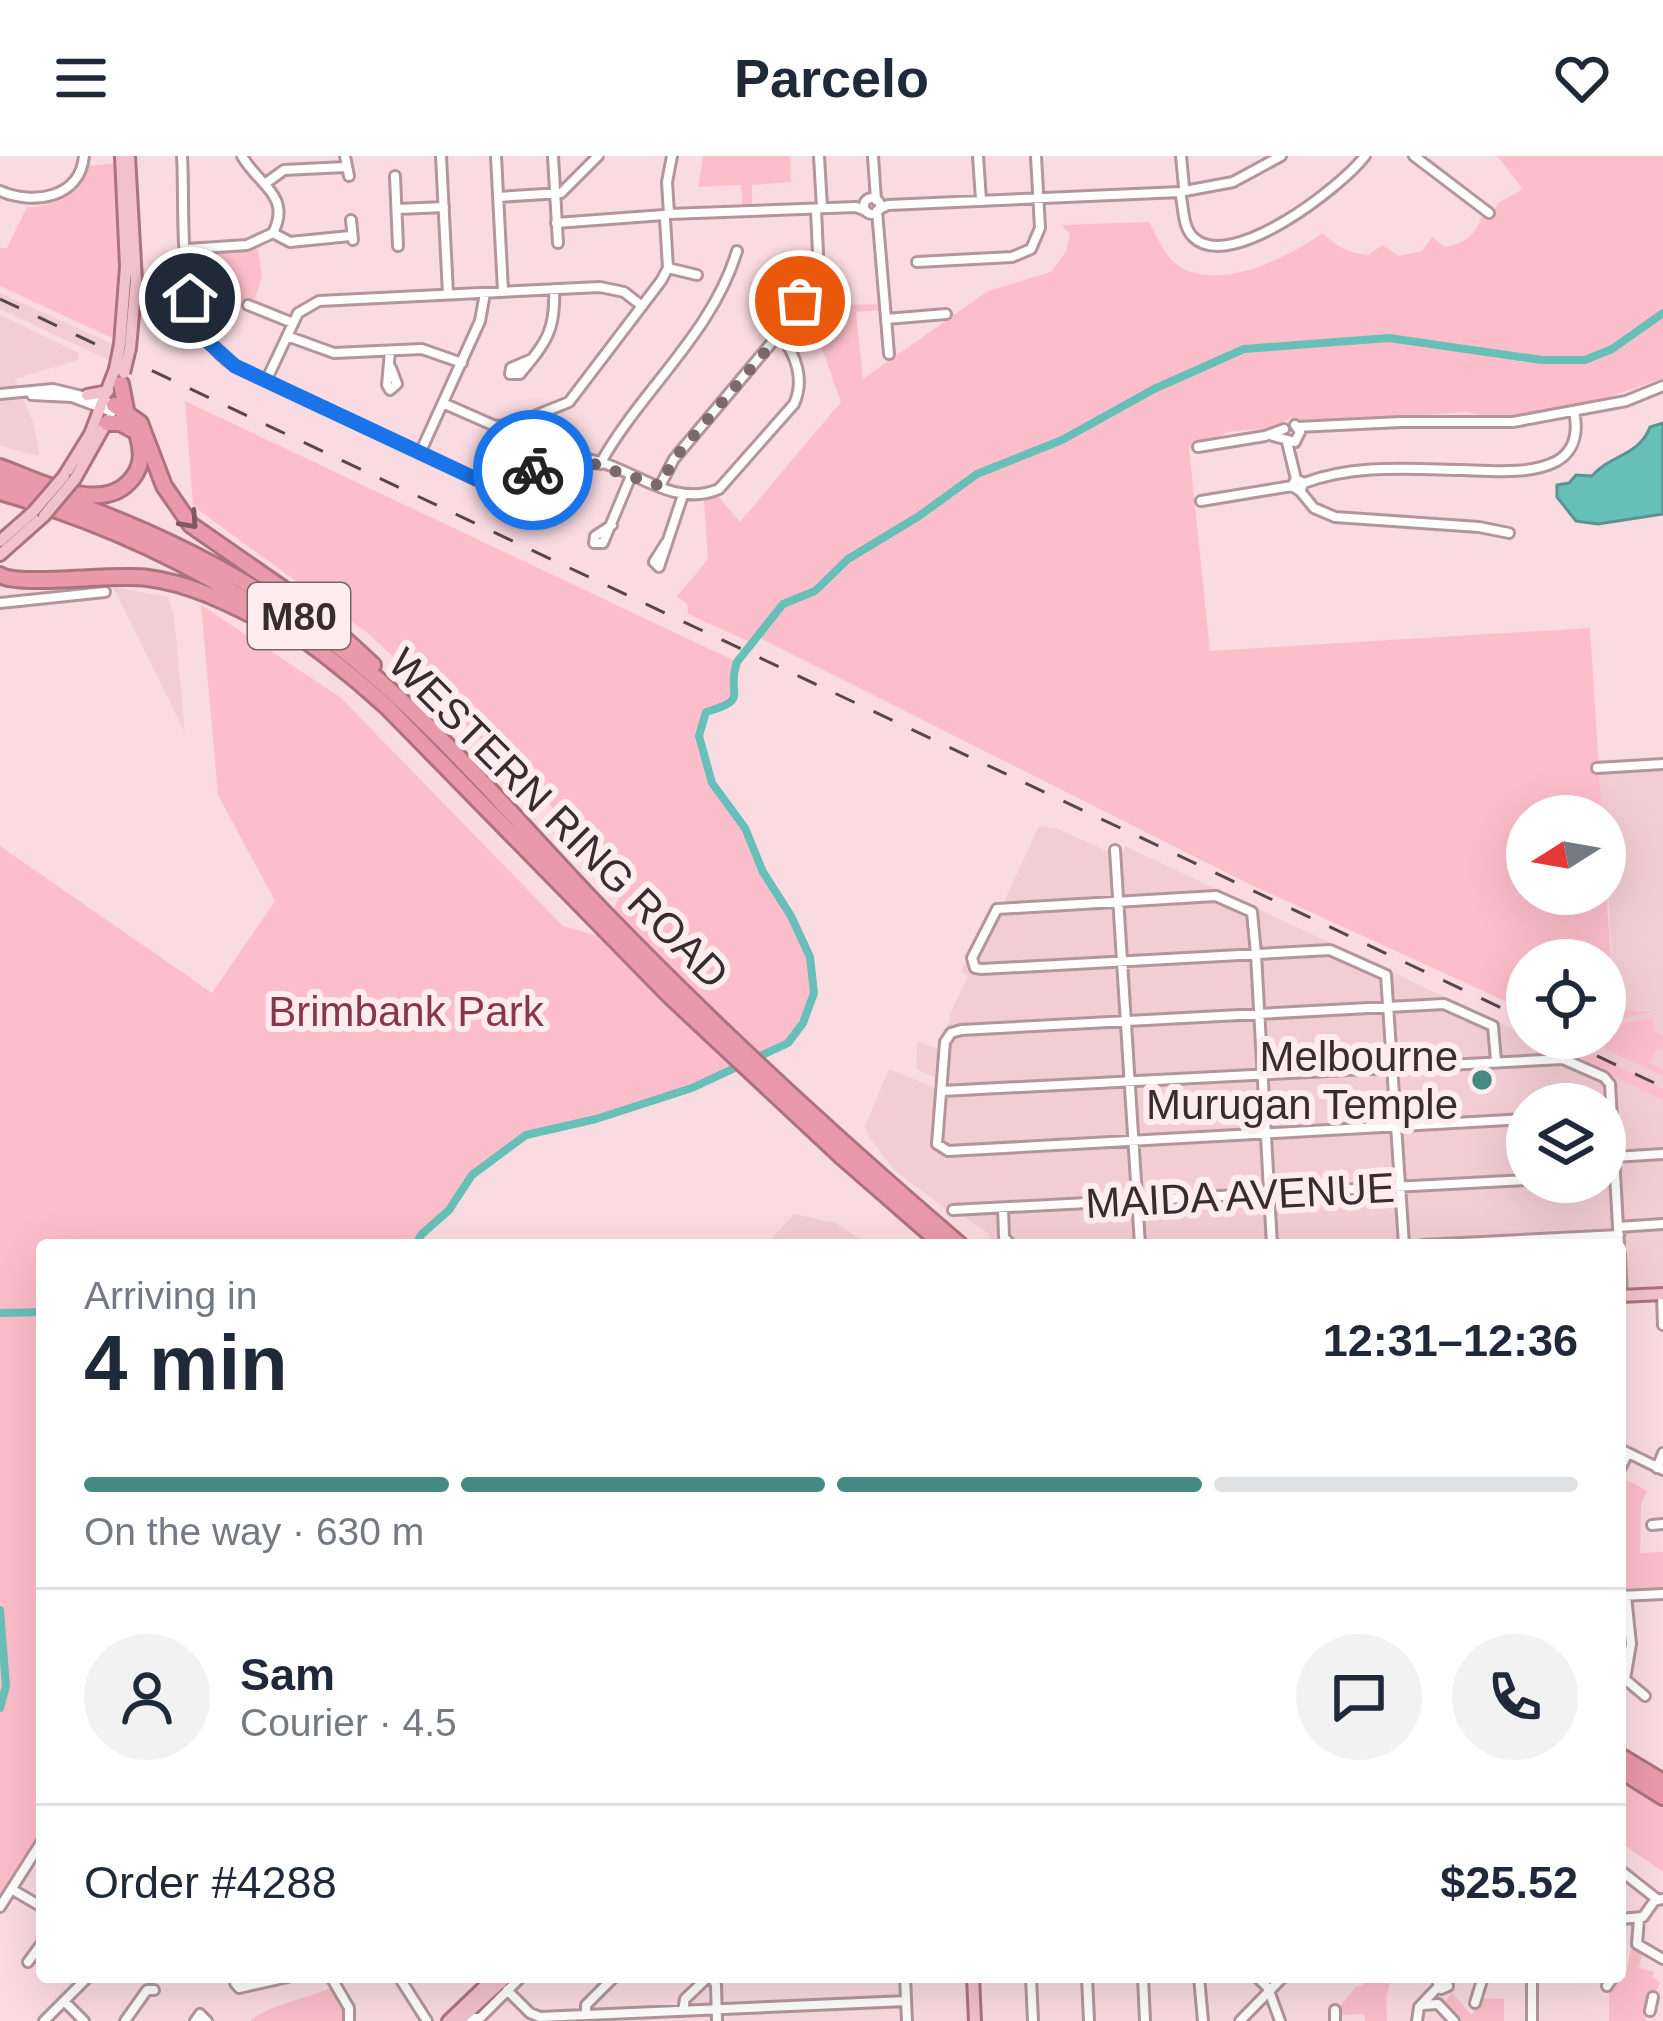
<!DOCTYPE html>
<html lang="en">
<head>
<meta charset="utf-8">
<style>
  :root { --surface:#fff; --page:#f2f2f3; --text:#1f2937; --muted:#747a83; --line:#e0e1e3; --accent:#458b84 }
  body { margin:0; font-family:Arial,sans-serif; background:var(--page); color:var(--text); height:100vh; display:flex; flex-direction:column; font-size:45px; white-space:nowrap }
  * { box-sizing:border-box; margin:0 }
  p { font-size:39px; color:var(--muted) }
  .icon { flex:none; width:66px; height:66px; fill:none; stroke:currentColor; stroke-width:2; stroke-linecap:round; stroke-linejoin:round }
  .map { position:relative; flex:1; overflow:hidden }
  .sheet { position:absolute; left:36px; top:1083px; width:1590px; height:744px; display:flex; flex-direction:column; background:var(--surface); border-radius:12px; box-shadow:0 12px 48px #0002 }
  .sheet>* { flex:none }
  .needle { width:78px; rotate:259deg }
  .fabs { position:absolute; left:1506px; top:639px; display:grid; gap:24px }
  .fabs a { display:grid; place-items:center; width:120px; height:120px; border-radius:50%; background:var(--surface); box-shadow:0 12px 48px #0002; font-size:60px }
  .pin { position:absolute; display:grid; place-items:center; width:102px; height:102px; color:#fff; margin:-51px; border:6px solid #fff; border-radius:50%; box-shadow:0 3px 12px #0007 }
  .courier { position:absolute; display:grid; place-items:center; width:120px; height:120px; margin:-60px; border:9px solid #1a73e8; border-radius:50%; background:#fff; color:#222; box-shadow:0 3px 15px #0007 }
  .headline em { font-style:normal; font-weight:600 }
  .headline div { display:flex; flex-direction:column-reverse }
  .headline { display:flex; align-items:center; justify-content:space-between; height:204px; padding:0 48px }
  h1 { font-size:78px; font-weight:600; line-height:90px }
  .bar { display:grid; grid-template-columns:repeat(4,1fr); gap:18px 12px; align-content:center; height:144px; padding:0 48px }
  .bar i { height:15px; border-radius:9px; background:var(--line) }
  .bar .current { background:var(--accent) }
  .bar p { grid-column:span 4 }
  .line { display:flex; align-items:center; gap:30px; padding:0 48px; border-top:3px solid var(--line) }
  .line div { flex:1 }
  .round { display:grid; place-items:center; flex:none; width:126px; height:126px; border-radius:63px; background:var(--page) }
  header { display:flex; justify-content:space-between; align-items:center; height:156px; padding:0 48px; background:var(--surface); font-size:54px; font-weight:600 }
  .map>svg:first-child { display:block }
</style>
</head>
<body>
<header><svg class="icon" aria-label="menu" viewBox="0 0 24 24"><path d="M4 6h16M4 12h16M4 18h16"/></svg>Parcelo<svg class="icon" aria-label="heart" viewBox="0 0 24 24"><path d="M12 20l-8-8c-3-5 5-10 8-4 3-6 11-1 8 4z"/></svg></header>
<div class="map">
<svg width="1663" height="1865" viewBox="0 0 1663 1865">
  <rect width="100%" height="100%" fill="#fadbe1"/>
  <path fill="#f3cdd4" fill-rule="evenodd" d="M0 137 117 190 113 206 0 153Z
    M0 159 79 197 78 204 15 223 33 266 40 299 38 300 0 290Z
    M113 431 168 441 174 460 185 577Z
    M1663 602V917L1646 909 1652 862 1605 870V867L1652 854 1614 855 1605 660H1602L1598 604Z
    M1039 670 1058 673 1111 697H1123L1125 690 1663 944V1131L1620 1133V1089H1005L989 1083 988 1077 961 1059H953L894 1014 869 981 865 970 889 913 938 933 939 923 916 913 917 885 941 894 951 856 968 820 961 816 994 747 1004 746ZM1527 948H1605V1026H1527Z
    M1555 882H1581L1663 920V933Z
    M794 1058 835 1067 870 1089H766Z"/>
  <path fill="#fcbeca" d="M703 0H790L791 26 752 29V51L743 52 741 29 698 31Z
    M1497 0H1663V222C1616 239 1544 265 1494 261 1484 261 1475 257 1465 256L1316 267 1290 262 1273 272 1229 276 1189 292 1210 495 1590 472 1602 660H1527V738H1605V713L1614 854 1652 855 1605 867V804H1527V855L1249 728 756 480 750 486 688 458 687 448 677 440 708 404 704 345 717 339 740 366 841 246 817 179 798 166 804 150 881 148 882 154 856 156 863 223 988 135 1051 116 1066 96 1070 78 1062 69 1149 66C1156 78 1163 97 1174 106 1213 140 1287 102 1323 77 1336 91 1351 98 1369 99L1382 89 1399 100 1422 95 1432 81 1445 91C1465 88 1477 77 1482 60L1490 64 1498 47 1523 33Z
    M115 7 118 123 112 182 0 130V92H7L27 51C53 52 80 35 89 10Z
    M258 93 262 121 255 143 219 146 214 97Z
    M185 245 737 506C724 543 755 540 705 556L699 580 712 627 745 672 763 716 791 760 810 801 814 837 803 867 788 887 692 932 596 963 526 979 472 1019 449 1054 422 1078 415 1089H42V1674L0 1743V690L212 837 275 745 218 639 201 449 340 541 563 770 598 780 601 784 621 764 612 754C627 736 619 721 608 704L370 479 193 350Z
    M1652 862 1653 874 1663 880V894L1657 892 1650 907 1663 914V920L1581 882H1605V870Z
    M1532 882C1577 882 1622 914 1663 933V944Z
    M1624 1322 1647 1335 1641 1348 1640 1397 1663 1396V1432L1620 1433V1329Z
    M1620 1623 1663 1651V1716L1620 1686Z
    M1632 1789 1642 1798 1639 1812 1654 1816 1652 1821 1660 1826 1645 1865H1609V1835L1613 1821 1625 1822Z
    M1363 1821H1392L1386 1841 1387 1865H1365L1364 1858 1340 1859V1850L1356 1831 1363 1829Z
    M334 1830 345 1851 346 1865H250C276 1845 305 1845 334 1830Z
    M1451 1836 1472 1859 1480 1842 1504 1843V1865H1462L1444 1849Z"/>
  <path fill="#67c0b7" stroke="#59948e" stroke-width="3" d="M1663 267V358L1598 368 1576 365 1557 341V329L1569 327 1576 319 1592 320C1611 298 1639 300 1650 271Z"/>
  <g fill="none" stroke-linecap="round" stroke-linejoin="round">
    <path stroke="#67c0b7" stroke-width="8" d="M415 1089 422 1078 449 1054 472 1019 526 979 596 963 692 932 788 887 803 867 814 837 810 801 791 760 763 716 745 672 712 627 699 580 706 556C752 542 725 541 737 506L783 448 815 435 848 403 919 360 977 318 1062 284 1154 233 1244 193 1389 182 1542 204H1585L1612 193 1663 157
      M0 1157 42 1156
      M0 1454 6 1530 0 1552"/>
    <defs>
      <path id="minor" d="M182 0C186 66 172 172 235 210L476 323C513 330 540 302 576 302 626 303 669 355 719 333L794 248C805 224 796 198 780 179
        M345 0 349 20
        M441 0 448 138
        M496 0 503 135
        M553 0 558 87
        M819 0 822 52
        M873 0 876 44
        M978 0 981 44
        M1181 0 1184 31
        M1414 0 1489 57
        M395 20 398 90
        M266 27 284 14 345 11
        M0 35C32 49 80 43 84 0
        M1185 35 1233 26 1281 0
        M1180 36C1184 51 1182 70 1193 81 1230 118 1342 30 1365 0
        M498 41 561 37 598 0
        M864 50a8 8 0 1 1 16 0a8 8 0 1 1-16 0Z
        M398 53 444 51
        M879 53 888 49 1180 36
        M877 55 889 198
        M669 58 856 51 866 55
        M669 58 667 26 672 0
        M351 64 353 84
        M556 67 664 59
        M273 77 290 86 350 80
        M187 93 247 89 273 77C292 39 258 29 242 0
        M917 106 1012 101 1031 93 1040 72 1036 0
        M668 112 697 119
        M814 112 832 120
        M780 123 804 129
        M248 149 293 167
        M886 163 946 158
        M287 180 334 197 422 193 462 207
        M390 195 387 229 390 234 397 228 391 212
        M532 203 511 212 510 218H520C546 186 556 175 554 133
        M266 225 298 157 319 145 600 131 624 136 642 150
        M0 238 53 233 107 246
        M32 239 72 241 112 256
        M445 248 495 270 512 269 569 246 661 125 668 112 665 63
        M1297 271 1401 266H1513L1626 245 1663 230
        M1273 280 1295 286 1300 276 1295 269
        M1287 286 1296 323
        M1198 291 1265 280 1284 273
        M420 297 480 165 485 137
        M600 308C641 234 712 178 737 95
        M1304 327C1355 308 1409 313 1463 314 1491 315 1531 319 1557 305 1576 294 1578 274 1574 255
        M660 330 674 303 794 160 818 98 816 53
        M1300 335 1314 352 1335 361 1479 371 1509 377
        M1201 345 1292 330 1296 323 1304 327 1300 335 1292 330
        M612 369 595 380 594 387H603L631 320
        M666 387 654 406 659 411 683 339
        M0 447 105 436
        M1597 612 1663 608
        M1115 694 1140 1089
        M1496 905 1493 870 1444 848 961 874 951 877 945 886 937 988 948 995 1527 963
        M942 935 1563 903 1604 921 1610 928 1619 1089
        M1614 1001 1663 998
        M1003 1052 1004 1081 1011 1089
        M953 1054 1527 1024
        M1618 1071 1663 1068
        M1272 1089 1256 798 1252 756 1216 740 997 753 972 802 975 812 982 813 1330 794 1386 819 1404 1089
        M1422 1089 1619 1079
        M1620 1098 1622 1140
        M1662 1138 1663 1169
        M1620 1293 1663 1314
        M1657 1312 1663 1297
        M1620 1313 1628 1297
        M1652 1369 1663 1368
        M1620 1440 1663 1438
        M1620 1519 1645 1540
        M1625 1523 1631 1488 1626 1440
        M1620 1714 1658 1744
        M13 1734 42 1751
        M0 1751 42 1685
        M1639 1762 1637 1788 1663 1803
        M1620 1763 1643 1761 1655 1744 1663 1743
        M28 1806 42 1787
        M331 1821 349 1852V1865
        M399 1821 427 1865
        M712 1821 716 1829 717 1865
        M905 1821 907 1865
        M1031 1821 1033 1865
        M1087 1821 1089 1865
        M1143 1821 1145 1865
        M1199 1821 1203 1865
        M1257 1821 1268 1832 1280 1865
        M1445 1824 1448 1830 1441 1833 1438 1827Z
        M235 1827 239 1832 288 1821
        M1607 1830 1613 1821
        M507 1834 530 1857 540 1861 906 1845
        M64 1845 84 1865
        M1475 1847 1483 1821
        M1423 1849 1438 1848 1454 1865
        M1335 1854V1865
        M683 1855 685 1843 708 1821
        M1650 1855 1653 1841
        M586 1859V1849L614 1821
        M462 1862H480L521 1821
        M44 1865 88 1821
        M125 1865 147 1834H154
        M195 1865 200 1858 207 1865
        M1240 1865 1283 1821
        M1417 1865 1419 1851 1438 1831
        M1532 1865V1821"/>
      <path id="major" d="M129 0 136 125 130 192
        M120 188 126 111 121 0
        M87 239 108 235
        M64 320 90 278 115 213
        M75 323 108 264
        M0 385 33 356
        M0 399 44 360
        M1620 1140 1663 1138
        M973 1821 975 1865
        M448 1865 494 1821
        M459 1865 507 1821"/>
      <path id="highway" d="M121 228 126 254
        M114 249 140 267 164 330 191 369 312 453 373 509
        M107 267H120L135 275
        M0 311C35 323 98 359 129 326 142 313 143 298 138 281
        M0 322C123 360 238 411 339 491 441 571 524 675 614 767 724 880 841 987 960 1089
        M0 336C146 378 276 449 388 552L671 841 841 1000 943 1089
        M0 419C18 431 114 417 148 422 195 428 236 451 278 472
        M1620 1600 1663 1626
        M1620 1614 1663 1641"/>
    </defs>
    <use href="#minor" stroke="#b3969c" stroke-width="14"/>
    <use href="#major" stroke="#ac737f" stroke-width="16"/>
    <use href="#highway" stroke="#ac737f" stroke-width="20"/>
    <use href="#minor" stroke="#fff" stroke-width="8"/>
    <use href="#major" stroke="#f2c2cc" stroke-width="10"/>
    <use href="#highway" stroke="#ea99aa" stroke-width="14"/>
    <path stroke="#56474a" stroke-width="3" stroke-dasharray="21 21" stroke-linecap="butt" d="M0 143 1527 864
      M1559 882 1663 931"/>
    <defs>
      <path id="major-bridge" d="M115 213 120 188
        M124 217 130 192
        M33 356 64 320
        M44 360 75 323"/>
    </defs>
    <use href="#major-bridge" stroke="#ac737f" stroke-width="16" stroke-linecap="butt"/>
    <use href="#major-bridge" stroke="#f2c2cc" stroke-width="10"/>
  </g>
  <defs><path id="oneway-chevron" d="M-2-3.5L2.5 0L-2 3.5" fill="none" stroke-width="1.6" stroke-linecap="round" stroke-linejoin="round" transform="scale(3)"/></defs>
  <use stroke="#7f5860" href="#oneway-chevron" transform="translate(190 365) rotate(48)"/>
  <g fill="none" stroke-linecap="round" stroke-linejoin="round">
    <path stroke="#7c696d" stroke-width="12" stroke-dasharray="0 21.6" d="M533 314 576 302 660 330 674 303 792 164 800 145"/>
    <path stroke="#1a73e8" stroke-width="15" d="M190 142 206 184 235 210 476 323 500 325 533 314"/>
  </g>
  <circle fill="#458b84" stroke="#ffecef" stroke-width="4.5" cx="1482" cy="924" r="12"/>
  <g text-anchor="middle" stroke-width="12" stroke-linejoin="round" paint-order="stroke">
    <rect fill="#ffecef" stroke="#746668" stroke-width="3" x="248" y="427" width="102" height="66" rx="9"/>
    <g font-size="39" font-weight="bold" fill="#382c2e">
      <text x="299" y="474">M80</text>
    </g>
    <g font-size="42" fill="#382c2e" stroke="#ffecef">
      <text transform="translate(559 662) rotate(45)" y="15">WESTERN RING ROAD</text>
      <text transform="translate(1240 1039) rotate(-3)" y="15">MAIDA AVENUE</text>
    </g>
    <g font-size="42" fill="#89354c" stroke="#ffecef">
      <text x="406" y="870">Brimbank Park</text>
    </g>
    <g font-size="42" fill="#382c2e" stroke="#ffecef" text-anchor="end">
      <text x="1458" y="915">Melbourne<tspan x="1458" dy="48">Murugan Temple</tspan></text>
    </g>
  </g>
</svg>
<div class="fabs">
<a><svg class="needle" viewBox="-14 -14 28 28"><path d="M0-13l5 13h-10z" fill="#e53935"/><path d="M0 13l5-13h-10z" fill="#747a83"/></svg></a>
<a><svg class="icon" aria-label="locate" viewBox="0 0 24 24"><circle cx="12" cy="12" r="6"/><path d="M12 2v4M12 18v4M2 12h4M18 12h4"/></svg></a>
<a><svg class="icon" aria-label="layers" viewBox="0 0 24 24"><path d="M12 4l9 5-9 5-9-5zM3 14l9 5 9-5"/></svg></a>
</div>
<div class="pin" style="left:800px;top:145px;background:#ea580c"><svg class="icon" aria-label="bag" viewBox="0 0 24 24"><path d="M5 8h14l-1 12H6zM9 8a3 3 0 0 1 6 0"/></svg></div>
<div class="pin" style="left:190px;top:142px;background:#1f2937"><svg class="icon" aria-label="home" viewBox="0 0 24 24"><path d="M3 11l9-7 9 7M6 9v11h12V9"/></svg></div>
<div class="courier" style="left:533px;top:314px"><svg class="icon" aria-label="bike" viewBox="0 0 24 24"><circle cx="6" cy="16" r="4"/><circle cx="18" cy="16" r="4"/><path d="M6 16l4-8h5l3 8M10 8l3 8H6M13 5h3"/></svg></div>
<section class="sheet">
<div class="headline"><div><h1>4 min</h1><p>Arriving in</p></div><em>12:31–12:36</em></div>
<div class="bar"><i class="current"></i><i class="current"></i><i class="current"></i><i></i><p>On the way · 630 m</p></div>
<div class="line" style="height:216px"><a class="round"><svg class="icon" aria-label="person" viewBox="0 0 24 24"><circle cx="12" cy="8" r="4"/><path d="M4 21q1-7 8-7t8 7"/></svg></a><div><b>Sam</b><p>Courier · 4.5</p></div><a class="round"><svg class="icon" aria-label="chat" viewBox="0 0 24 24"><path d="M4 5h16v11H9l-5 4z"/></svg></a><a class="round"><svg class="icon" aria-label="phone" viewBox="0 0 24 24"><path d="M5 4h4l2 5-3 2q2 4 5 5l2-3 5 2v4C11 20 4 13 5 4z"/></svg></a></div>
<div class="line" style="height:156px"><div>Order #4288</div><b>$25.52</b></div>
</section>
</div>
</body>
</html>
